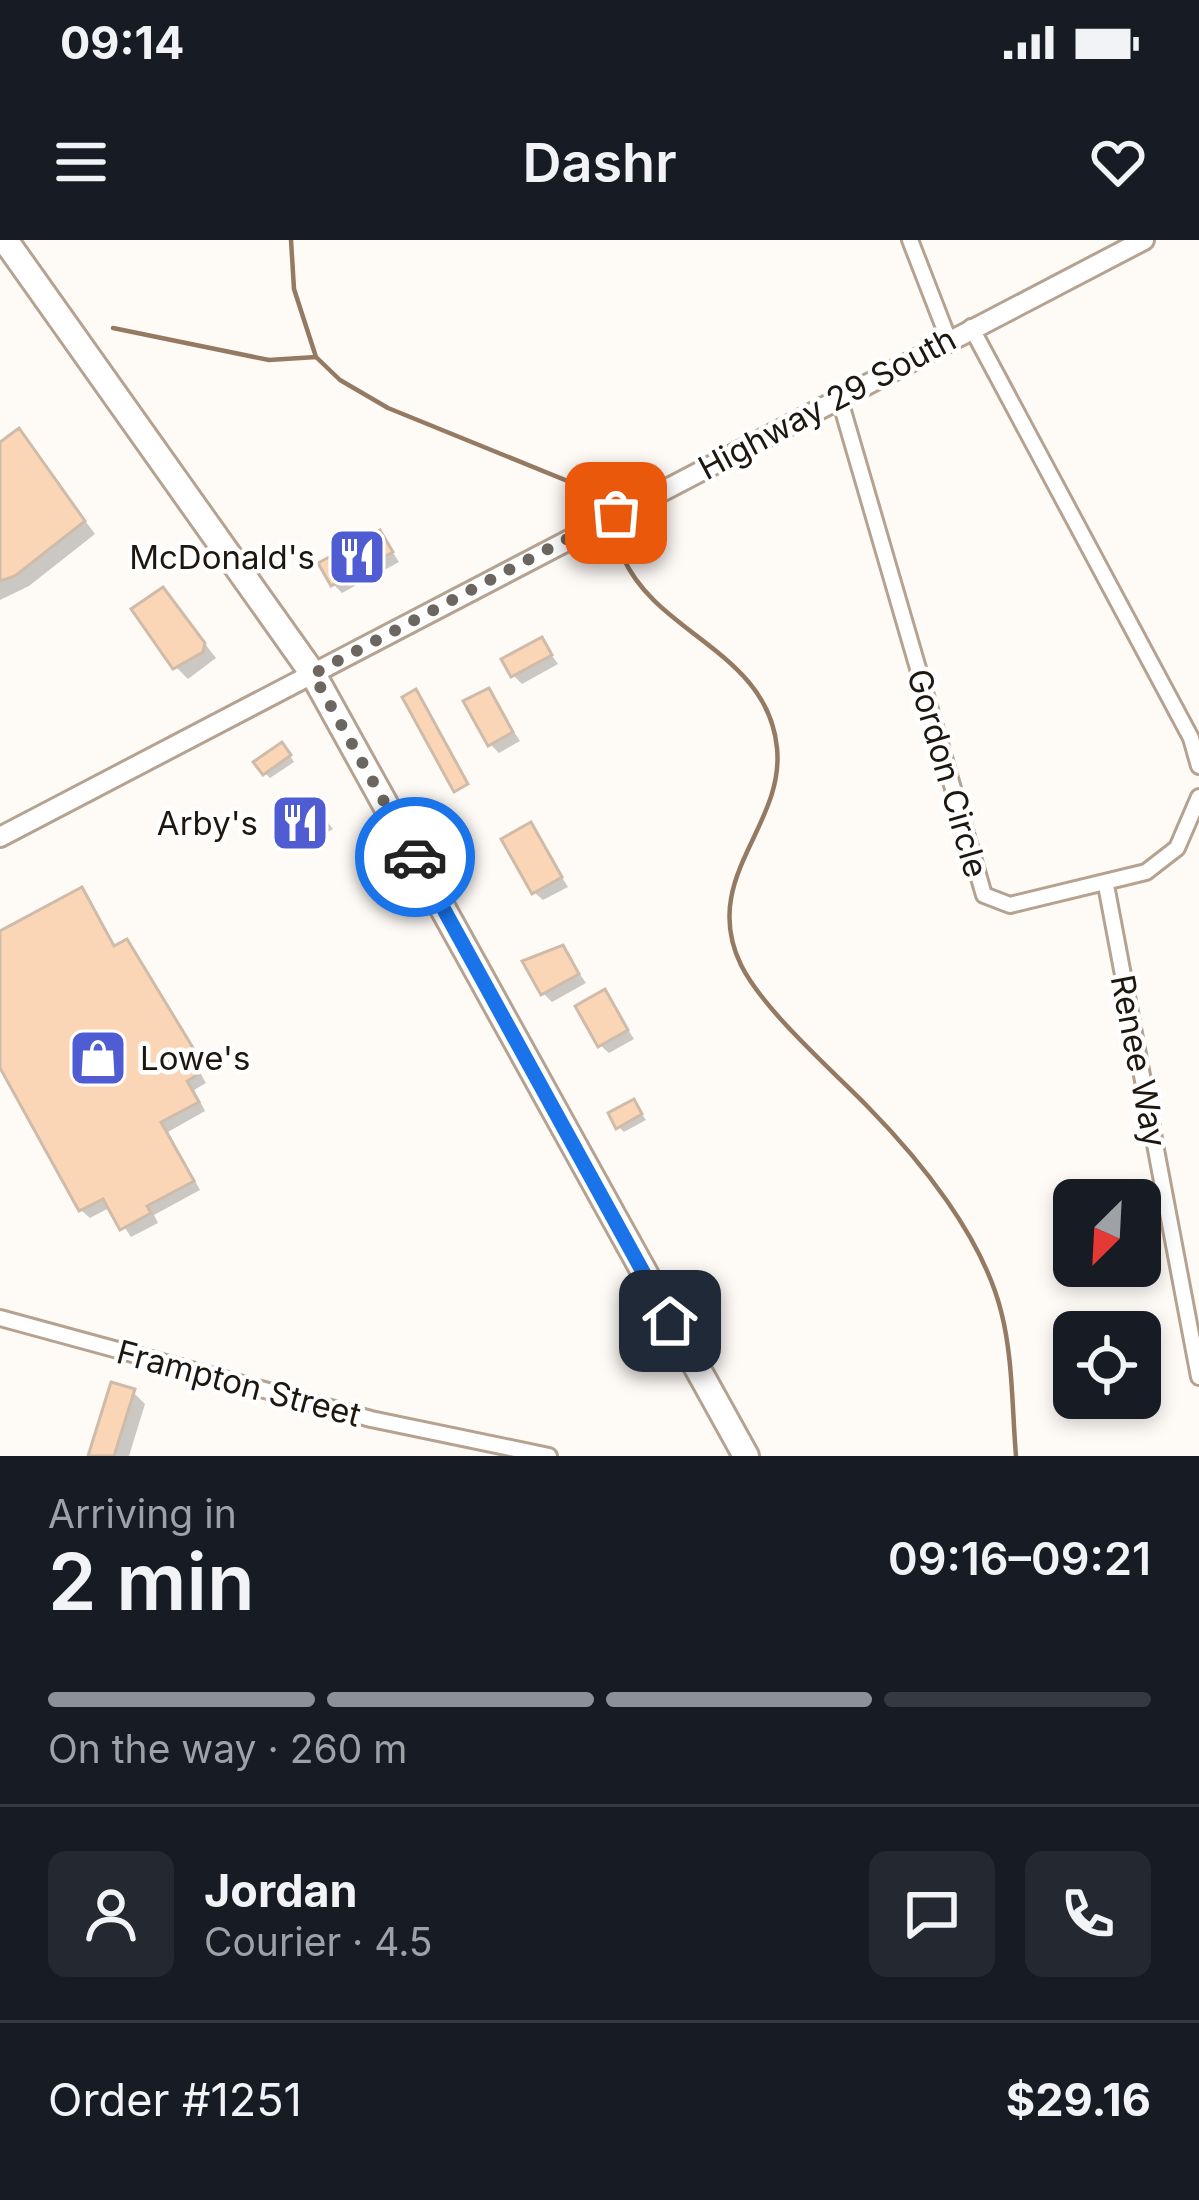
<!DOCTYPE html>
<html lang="en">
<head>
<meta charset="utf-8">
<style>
  :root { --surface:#171b24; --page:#242831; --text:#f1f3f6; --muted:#9ea1a6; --line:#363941; --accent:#8c9099 }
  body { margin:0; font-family:Inter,sans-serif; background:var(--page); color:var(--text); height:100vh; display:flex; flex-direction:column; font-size:45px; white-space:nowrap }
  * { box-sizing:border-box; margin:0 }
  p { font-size:39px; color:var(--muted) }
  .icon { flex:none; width:66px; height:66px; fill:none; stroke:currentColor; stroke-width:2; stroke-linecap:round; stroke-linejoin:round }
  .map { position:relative; height:1216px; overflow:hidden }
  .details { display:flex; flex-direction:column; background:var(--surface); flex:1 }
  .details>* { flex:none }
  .needle { width:78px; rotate:204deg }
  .buttons { position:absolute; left:1053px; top:939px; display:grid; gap:24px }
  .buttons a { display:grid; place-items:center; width:108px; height:108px; border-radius:18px; background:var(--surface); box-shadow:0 6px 18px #0003; font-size:60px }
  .pin { position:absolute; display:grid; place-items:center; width:102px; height:102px; color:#fff; margin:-51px; border-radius:24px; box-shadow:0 6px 18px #0006 }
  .courier { position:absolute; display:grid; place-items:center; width:120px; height:120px; margin:-60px; border:9px solid #1a73e8; border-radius:50%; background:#fff; color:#222; box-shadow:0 3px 15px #0007 }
  .head em { font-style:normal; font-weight:600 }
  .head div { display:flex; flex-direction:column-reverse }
  .head { display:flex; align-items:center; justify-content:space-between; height:204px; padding:0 48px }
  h1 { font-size:78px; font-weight:600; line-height:90px }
  .bar { display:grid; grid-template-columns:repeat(4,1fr); gap:18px 12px; align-content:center; height:144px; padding:0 48px }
  .bar i { height:15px; border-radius:9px; background:var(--line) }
  .bar .active { background:var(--accent) }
  .bar p { grid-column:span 4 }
  .line { display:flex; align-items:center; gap:30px; padding:0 48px; border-top:3px solid var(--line) }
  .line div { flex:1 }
  .round { display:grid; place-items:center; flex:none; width:126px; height:126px; border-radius:18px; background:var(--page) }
  .status { display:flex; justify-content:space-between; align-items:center; height:84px; padding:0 60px; background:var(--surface); direction:ltr }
  .status svg { height:33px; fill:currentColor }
  header { display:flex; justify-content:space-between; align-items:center; height:156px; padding:0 48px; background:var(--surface); font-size:54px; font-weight:600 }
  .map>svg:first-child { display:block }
</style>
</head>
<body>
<div class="status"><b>09:14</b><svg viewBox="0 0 49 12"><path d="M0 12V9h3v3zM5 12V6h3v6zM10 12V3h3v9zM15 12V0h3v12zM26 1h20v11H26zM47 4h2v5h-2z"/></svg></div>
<header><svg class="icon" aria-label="menu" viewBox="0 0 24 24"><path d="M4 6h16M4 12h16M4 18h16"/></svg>Dashr<svg class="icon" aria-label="heart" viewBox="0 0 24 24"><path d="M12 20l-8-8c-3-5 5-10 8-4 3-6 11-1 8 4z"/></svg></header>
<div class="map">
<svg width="1199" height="1216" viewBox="0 0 1199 1216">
  <rect width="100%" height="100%" fill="#fefaf6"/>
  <path fill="#0003" d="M19 192 95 294 29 346 0 360V206Z
    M380 293 399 322 342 353 333 344Z
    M163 350 216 418 188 439 176 427Z
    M541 400 558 424 522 444 513 435Z
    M488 451 520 501 499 513 490 504Z
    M287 511 294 522 270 538 265 533Z
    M317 569 333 589 297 610 288 602Z
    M531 586 568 647 543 660 534 652Z
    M81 651 117 708 126 703 135 712 205 826 198 829 206 843 194 850 205 871 168 892 200 950 154 975 158 983 131 997 111 967 90 978 81 970 0 822V695Z
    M563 709 586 743 552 762 543 753Z
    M604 753 634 799 609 813 600 805Z
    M634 863 646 880 624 892 619 887Z
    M113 1145 133 1152 145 1164 129 1216H91Z"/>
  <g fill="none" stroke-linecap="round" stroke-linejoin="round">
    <path stroke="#957a63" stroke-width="4.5" d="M291 0 294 49 316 117 340 140 388 168 597 253
      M113 88 269 120 316 117
      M623 317C656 394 768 412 777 508 785 587 699 638 741 725 764 771 832 830 868 867 920 920 982 996 1001 1071 1013 1117 1012 1169 1016 1216"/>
  </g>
  <path fill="#fbd6b6" stroke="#cfbbaa" stroke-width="3" d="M19 188 85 281 15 336 0 341V202Z
    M380 290 393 312 331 346 318 323Z
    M163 347 205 403 203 412 173 429 131 369Z
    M542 397 552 415 511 437 501 419Z
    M489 448 513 492 488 506 463 461Z
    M416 449 468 544 454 552 402 457Z
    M282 502 291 515 263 535 253 522Z
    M318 566 326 580 285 604 277 590Z
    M531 582 562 637 532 654 501 599Z
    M82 647 114 706 127 699 198 816 192 820 199 834 187 841 199 862 161 882 194 941 147 966 151 973 120 990 103 959 79 971 0 828V691Z
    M563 705 579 734 541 755 522 721Z
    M605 749 628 790 598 807 575 766Z
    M634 859 642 874 616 889 608 873Z
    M111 1142 135 1149 114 1216H88Z"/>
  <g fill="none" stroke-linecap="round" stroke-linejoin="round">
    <defs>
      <path id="minor" d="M910 0 948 98
        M971 87 1191 498 1199 526
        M839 157 984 655 1010 665 1146 632 1177 608 1199 557
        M1106 645 1199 1137
        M0 1078 371 1179 549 1216"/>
      <path id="secondary" d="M0 597 1144 0"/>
      <path id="trunk" d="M5 0 313 434 746 1216"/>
    </defs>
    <use href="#minor" stroke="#b5a290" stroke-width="20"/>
    <use href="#secondary" stroke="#b5a290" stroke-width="24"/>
    <use href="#trunk" stroke="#b5a290" stroke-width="30"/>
    <use href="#minor" stroke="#fff" stroke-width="14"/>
    <use href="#secondary" stroke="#fff" stroke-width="18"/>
    <use href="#trunk" stroke="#fff" stroke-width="24"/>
  </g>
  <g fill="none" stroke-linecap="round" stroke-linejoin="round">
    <path stroke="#6c6660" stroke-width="12" stroke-dasharray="0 21.6" d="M415 617 313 434 616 273"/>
    <path stroke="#1a73e8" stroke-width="15" d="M415 617 670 1081"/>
  </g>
  <defs>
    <symbol id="restaurant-square" viewBox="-11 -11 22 22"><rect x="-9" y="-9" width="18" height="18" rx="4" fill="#505cd2" stroke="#fff"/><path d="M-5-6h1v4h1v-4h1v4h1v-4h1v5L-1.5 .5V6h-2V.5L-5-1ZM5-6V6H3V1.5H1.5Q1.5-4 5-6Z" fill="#fff"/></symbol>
    <symbol id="shop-square" viewBox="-11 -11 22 22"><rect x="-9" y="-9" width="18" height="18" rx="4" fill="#505cd2" stroke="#fff"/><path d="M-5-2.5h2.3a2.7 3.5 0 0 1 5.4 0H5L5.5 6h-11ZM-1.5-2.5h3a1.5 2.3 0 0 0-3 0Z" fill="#fff"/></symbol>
  </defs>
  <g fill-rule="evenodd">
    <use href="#restaurant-square" x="324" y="284" width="66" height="66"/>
    <use href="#restaurant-square" x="267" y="550" width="66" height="66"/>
    <use href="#shop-square" x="65" y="785" width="66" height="66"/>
  </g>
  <g text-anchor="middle" stroke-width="9" stroke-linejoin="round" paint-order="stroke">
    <g font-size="33" fill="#1e1710" stroke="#fff">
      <text transform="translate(827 163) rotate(-28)" y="12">Highway 29 South</text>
      <text transform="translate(948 533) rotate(74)" y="12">Gordon Circle</text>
      <text transform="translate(1139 821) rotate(79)" y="12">Renee Way</text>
      <text transform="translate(239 1143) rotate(15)" y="12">Frampton Street</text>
    </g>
    <g font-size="33" fill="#1e1710" stroke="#fff" text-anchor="end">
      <text x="315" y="329">McDonald's</text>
      <text x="258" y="595">Arby's</text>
      <text x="140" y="830" text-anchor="start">Lowe's</text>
    </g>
  </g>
</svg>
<div class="buttons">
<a><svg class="needle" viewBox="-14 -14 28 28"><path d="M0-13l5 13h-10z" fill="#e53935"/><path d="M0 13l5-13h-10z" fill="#9ea1a6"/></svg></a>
<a><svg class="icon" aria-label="locate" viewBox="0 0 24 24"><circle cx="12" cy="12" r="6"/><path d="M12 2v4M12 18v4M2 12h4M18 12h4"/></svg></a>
</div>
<div class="pin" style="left:616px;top:273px;background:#ea580c"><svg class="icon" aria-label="bag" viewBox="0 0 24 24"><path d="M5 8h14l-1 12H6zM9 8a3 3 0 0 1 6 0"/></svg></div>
<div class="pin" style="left:670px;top:1081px;background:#1f2937"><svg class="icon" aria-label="home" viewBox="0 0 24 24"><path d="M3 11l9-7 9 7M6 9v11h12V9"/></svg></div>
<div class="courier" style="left:415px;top:617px"><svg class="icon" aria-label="car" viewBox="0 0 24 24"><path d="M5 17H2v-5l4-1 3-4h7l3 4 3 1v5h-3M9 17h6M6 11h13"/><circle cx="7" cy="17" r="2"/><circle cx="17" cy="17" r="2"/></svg></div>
</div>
<section class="details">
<div class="head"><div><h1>2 min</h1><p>Arriving in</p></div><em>09:16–09:21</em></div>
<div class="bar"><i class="active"></i><i class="active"></i><i class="active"></i><i></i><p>On the way · 260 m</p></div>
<div class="line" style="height:216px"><a class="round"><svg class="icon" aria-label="person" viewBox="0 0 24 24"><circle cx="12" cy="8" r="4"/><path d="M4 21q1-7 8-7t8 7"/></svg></a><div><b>Jordan</b><p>Courier · 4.5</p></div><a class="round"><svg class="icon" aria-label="chat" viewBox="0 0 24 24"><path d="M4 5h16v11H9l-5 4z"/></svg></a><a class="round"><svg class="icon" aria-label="phone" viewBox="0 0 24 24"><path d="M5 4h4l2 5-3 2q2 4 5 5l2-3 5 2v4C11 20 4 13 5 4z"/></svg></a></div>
<div class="line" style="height:156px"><div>Order #1251</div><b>$29.16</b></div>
</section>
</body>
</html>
